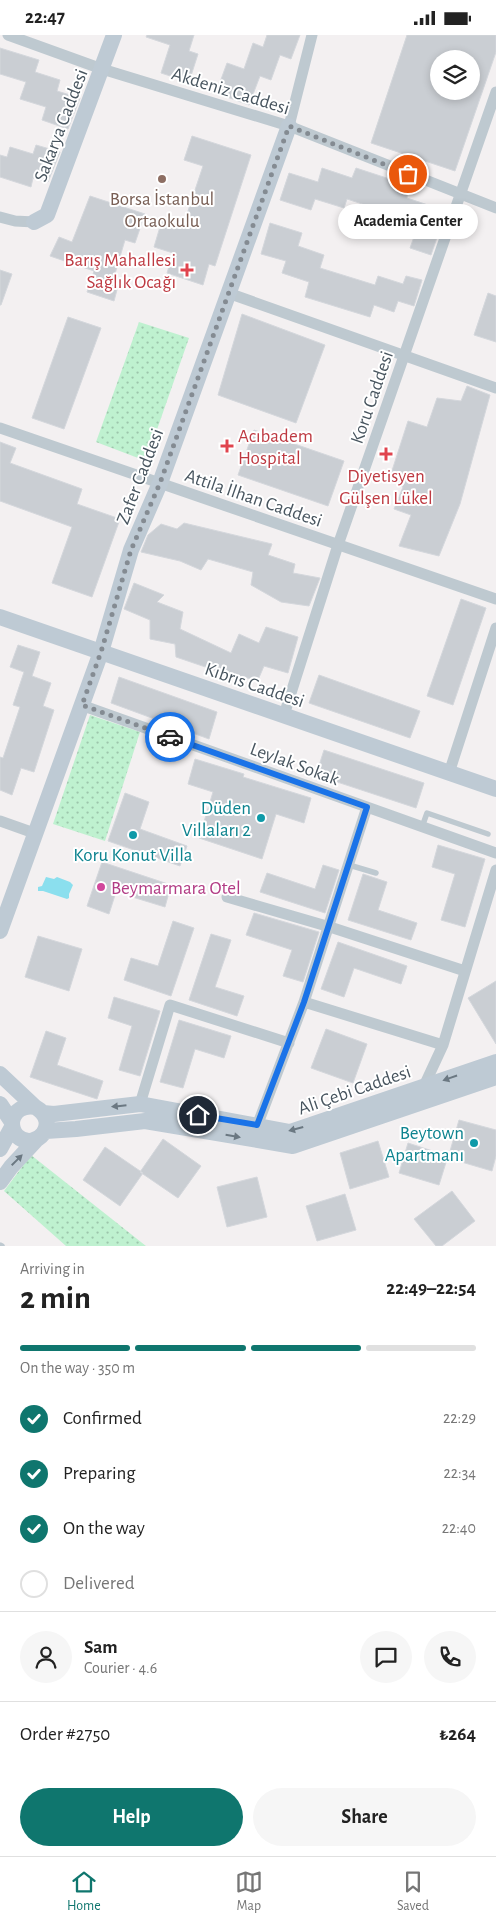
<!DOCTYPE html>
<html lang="en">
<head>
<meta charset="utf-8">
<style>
  :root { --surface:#fff; --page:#f6f6f6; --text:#222; --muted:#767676; --line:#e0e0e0; --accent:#0f766e }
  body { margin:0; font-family:"Alegreya Sans",sans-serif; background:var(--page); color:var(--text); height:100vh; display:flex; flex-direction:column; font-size:19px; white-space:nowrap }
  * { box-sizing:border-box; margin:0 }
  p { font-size:16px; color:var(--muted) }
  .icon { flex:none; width:28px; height:28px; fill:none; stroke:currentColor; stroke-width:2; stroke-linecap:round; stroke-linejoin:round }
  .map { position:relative; height:1211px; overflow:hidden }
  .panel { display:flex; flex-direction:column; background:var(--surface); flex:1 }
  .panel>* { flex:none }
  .tools { position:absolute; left:430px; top:15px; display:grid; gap:10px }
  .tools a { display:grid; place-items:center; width:50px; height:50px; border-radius:50%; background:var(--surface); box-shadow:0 2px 8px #0003; font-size:25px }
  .pin { position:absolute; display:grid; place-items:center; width:42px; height:42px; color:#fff; margin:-21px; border:2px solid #fff; border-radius:50%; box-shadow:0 1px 5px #0007 }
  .courier { position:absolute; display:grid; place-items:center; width:50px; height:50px; margin:-25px; border:4px solid #1a73e8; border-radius:50%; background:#fff; color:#222; box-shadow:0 1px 6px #0007 }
  .bubble { position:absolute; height:35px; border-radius:18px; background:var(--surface); box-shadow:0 2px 8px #0003; font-size:16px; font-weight:700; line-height:35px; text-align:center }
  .head em { font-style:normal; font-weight:700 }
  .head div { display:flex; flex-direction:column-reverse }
  .head { display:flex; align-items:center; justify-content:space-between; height:85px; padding:0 20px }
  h1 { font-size:32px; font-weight:700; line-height:38px }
  .bar { display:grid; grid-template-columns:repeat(4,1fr); gap:8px 5px; align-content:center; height:60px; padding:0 20px }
  .bar i { height:6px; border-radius:4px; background:var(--line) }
  .bar .current { background:var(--accent) }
  .bar p { grid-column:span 4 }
  .line { display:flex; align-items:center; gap:12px; padding:0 20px; border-top:1px solid var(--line) }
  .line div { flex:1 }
  .round { display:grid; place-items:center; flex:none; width:52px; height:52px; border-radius:26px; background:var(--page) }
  ol { padding:0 20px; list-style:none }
  li { display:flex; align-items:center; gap:15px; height:55px }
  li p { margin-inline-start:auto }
  li .icon { padding:5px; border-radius:50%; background:var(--accent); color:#fff; stroke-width:4 }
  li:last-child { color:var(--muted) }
  li i { width:28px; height:28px; border:2px solid var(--line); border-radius:50% }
  .cta { display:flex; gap:10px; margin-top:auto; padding:10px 20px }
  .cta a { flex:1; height:58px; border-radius:30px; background:var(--accent); color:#fff; font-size:20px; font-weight:700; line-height:58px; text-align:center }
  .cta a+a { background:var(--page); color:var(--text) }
  .status { display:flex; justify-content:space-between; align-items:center; height:35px; padding:0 25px; background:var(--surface); direction:ltr }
  .status svg { height:14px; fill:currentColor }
  .dock { display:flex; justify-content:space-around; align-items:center; height:70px; border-top:1px solid var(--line); background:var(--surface); font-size:14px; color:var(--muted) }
  .dock a { display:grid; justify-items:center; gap:2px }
  .dock .current { color:var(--accent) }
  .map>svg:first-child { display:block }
</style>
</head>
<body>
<div class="status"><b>22:47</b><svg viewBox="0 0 49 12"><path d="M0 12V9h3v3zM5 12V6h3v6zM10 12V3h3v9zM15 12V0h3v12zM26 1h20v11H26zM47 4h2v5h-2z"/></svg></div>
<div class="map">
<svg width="496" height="1211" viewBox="0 0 496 1211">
  <defs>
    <pattern id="green-dots" width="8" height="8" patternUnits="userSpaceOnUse" patternTransform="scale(1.25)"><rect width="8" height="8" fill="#bff1d0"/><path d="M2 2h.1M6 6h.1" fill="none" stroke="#9dc6ac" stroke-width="1.8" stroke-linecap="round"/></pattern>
  </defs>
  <rect width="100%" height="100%" fill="#f3f0f1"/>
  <path fill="url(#green-dots)" d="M139 287 189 303 146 426 96 407Z
    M90 680 140 697 105 806 53 789Z
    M31 1120 146 1211H66L4 1156Z"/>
  <path fill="#8bdfee" d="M46 842 54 844 57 842 70 847 73 850 69 859V863L67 864 43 856H38V852L42 851Z"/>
  <path fill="#caced3" stroke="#d4d7dc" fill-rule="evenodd" d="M147 0H194L189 16 198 19 189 47 161 38 170 10 146 2Z
    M267 0H300L291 24 280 20 271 45 260 41 249 70 216 58 227 28 244 34 253 8 263 12Z
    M407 0H496V17L455 136 371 108ZM439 24H471V56H439Z
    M0 13 39 25 35 37 60 45 57 56 80 63 68 94 42 85 46 72 20 64 26 47 0 39Z
    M192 101 251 120 215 231 209 229 203 250 167 238 173 218 154 212 162 185 183 191 203 131 184 125Z
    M36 110 60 117 48 147 33 143 31 152 0 142V120L7 122 10 112 33 119Z
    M322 133 352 143 356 133 408 150 407 163 431 171 426 186 441 191 431 220 410 213 415 199 392 192 396 180 347 164 344 173 315 164 311 175 280 165 289 138 318 147Z
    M90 161 145 179 135 208 125 205 112 249 118 251 114 266 87 257 94 236 50 221 59 202 72 207Z
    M270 188 302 198 298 211 324 220 320 233 375 250 378 241 403 249 406 241 422 245 414 271 398 266 394 277 374 270 370 282 305 262 309 247 282 238 286 226 261 219Z
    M0 235 12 239 1 270H0Z
    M488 258 496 261V307L474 300Z
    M242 279 325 310 296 388 218 360Z
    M68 282 101 293 64 394 32 383Z
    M467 351 490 360 460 469 439 521 399 511 411 480 394 474 403 452 389 445 408 386 427 392 437 363 461 366Z
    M254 395 344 426 328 471 238 440Z
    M0 407 16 413 10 428 82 454 77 469 120 484 92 562 52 548 72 492 0 466Z
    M184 488 272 509 268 520 295 529 293 538 320 543 309 571 281 567 251 550 253 537 208 524 201 535 180 526 141 517 148 500 161 489 177 494Z
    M134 548 164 560 157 567 183 577 180 594 231 618 239 599 259 608 266 592 298 602 288 638 264 631 258 645 226 639 176 622 175 609 150 604V585L124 574Z
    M461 564 486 573 453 670 427 661Z
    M18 610 40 617 32 641 51 648 43 671 54 675 34 737 21 733 12 760 0 755V722L3 723 20 672 13 670 24 637 10 632Z
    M319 640 420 676 410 703 309 668Z
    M119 642 217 677 209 704 111 668Z
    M324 715 424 748 416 773 316 740Z
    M195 724 244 739 243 742 311 763 304 788 276 779 262 824 199 803 213 757 188 749Z
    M125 758 149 767 140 794 187 811 180 831 108 806Z
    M438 810 485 824 465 892 441 885 455 839 432 832Z
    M102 827 171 850 165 872 116 857 109 879 87 871Z
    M323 830 339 835 325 878 260 857 267 838 315 854Z
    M363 839 387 847 378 875 417 888 411 905 348 885Z
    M254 878 319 897 303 947 283 941 292 915 246 900Z
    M173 886 194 893 171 961 124 945 131 923 158 931Z
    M211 899 231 905 215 952 244 961 237 981 189 965Z
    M38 901 82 914 69 956 25 942Z
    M338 907 407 931 401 949 354 933 344 962 321 954Z
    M496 946V1009L468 963Z
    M114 962 160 976 140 1041 119 1035 132 991 108 983Z
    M179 985 231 1001 224 1023 195 1014 183 1053 160 1047Z
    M326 994 367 1009 353 1048 311 1033Z
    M46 996 66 1003 57 1030 103 1046 97 1064 30 1042Z
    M459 1085 496 1095V1121L492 1136 448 1123Z
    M163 1104 201 1131 178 1163 140 1137Z
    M378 1106 389 1142 350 1154 340 1118Z
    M408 1108 448 1121 439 1150 399 1138Z
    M105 1112 143 1138 120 1171 83 1145Z
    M257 1142 267 1182 227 1192 217 1152Z
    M452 1156 475 1186 442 1211H436L414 1184Z
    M345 1159 356 1195 317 1206 306 1171Z"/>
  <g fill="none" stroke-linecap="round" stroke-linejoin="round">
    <path stroke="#bec9d0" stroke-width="5.5" d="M422 792 427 778 488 799
      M349 830 376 838
      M0 1210 2 1211"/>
    <path stroke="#bec9d0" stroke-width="11" d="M8 0 102 34 289 91 496 173
      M289 91 312 0
      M0 182 15 186 34 187
      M228 258 496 353
      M0 393 496 564
      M81 670 496 818
      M284 680 338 510 496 57
      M449 738 496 593
      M0 786 34 798
      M227 862 330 892 465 936
      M304 967 367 772
      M424 1051 443 1010 496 835
      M140 1069 170 970 289 1008
      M257 1091 304 967 443 1010"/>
    <path stroke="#becad4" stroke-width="16" d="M34 187 47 180 114 0
      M0 582 496 754
      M0 896 101 617 131 515 160 448 289 91
      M0 1039 35 1072C62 1087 36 1118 17 1101 13 1097 12 1092 12 1087 14 1075 24 1070 35 1072
      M0 1069 12 1087
      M43 1078 54 1079 140 1069 290 1097 496 1027
      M46 1096 76 1094 145 1086 293 1111 496 1042
      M0 1114 12 1092
      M0 1147 11 1132 36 1105"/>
  </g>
  <defs><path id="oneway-solid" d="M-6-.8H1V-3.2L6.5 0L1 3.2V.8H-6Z" transform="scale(1.25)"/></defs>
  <g fill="#6b7882">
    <use href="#oneway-solid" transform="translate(450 1043) rotate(161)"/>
    <use href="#oneway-solid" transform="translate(119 1071) rotate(174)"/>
    <use href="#oneway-solid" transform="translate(296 1094) rotate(165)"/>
    <use href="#oneway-solid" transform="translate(233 1101) rotate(10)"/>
    <use href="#oneway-solid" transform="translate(17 1125) rotate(-45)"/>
  </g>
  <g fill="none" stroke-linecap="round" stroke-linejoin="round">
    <path stroke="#848b92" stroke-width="5" stroke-dasharray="0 9" d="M170 702 82 670 101 617 131 515 160 448 289 91 408 139"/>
    <path stroke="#1a73e8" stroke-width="6" d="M170 702 367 772 304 967 257 1090 198 1080"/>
  </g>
  <circle fill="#8d6e63" stroke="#fff" stroke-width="2" cx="162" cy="144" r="5"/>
  <g fill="#e0444e" stroke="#fff" stroke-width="2">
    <path d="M184.5 227.5h5v5h5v5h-5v5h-5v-5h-5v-5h5z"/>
    <path d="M224.5 403.5h5v5h5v5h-5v5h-5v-5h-5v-5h5z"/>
    <path d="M383.5 411.5h5v5h5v5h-5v5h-5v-5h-5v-5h5z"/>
  </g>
  <g fill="#0f9aa8" stroke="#fff" stroke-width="2">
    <circle cx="261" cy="783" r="5"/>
    <circle cx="133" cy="800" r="5"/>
    <circle cx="474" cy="1108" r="5"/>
  </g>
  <circle fill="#d1479c" stroke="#fff" stroke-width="2" cx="101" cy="852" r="5"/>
  <g text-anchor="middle" stroke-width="4" stroke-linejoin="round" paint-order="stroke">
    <g font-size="19" fill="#48555f" stroke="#fff">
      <text transform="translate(231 55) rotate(17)" y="7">Akdeniz Caddesi</text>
      <text transform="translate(60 90) rotate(-69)" y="7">Sakarya Caddesi</text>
      <text transform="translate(371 362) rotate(-71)" y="7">Koru Caddesi</text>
      <text transform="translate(139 441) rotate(-69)" y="7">Zafer Caddesi</text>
      <text transform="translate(254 462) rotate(19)" y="7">Attila İlhan Caddesi</text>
      <text transform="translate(255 649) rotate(19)" y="7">Kıbrıs Caddesi</text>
      <text transform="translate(295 728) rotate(20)" y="7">Leylak Sokak</text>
      <text transform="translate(354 1054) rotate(-19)" y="7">Ali Çebi Caddesi</text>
    </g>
    <g font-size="19" fill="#785e54" stroke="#fff">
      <text x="162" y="170">Borsa İstanbul<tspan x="162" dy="22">Ortaokulu</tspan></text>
    </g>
    <g font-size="19" fill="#be3a42" stroke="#fff" text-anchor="end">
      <text x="176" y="231">Barış Mahallesi<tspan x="176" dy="22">Sağlık Ocağı</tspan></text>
      <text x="238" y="407" text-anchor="start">Acıbadem<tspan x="238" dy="22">Hospital</tspan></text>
      <text x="386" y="447" text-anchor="middle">Diyetisyen<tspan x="386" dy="22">Gülşen Lükel</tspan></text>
    </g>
    <g font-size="19" fill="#0d838f" stroke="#fff" text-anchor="end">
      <text x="251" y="779">Düden<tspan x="251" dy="22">Villaları 2</tspan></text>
      <text x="133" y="826" text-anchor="middle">Koru Konut Villa</text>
      <text x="464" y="1104">Beytown<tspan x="464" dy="22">Apartmanı</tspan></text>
    </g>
    <g font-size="19" fill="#b23c85" stroke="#fff" text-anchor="start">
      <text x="111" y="859">Beymarmara Otel</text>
    </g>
  </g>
</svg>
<div class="tools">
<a><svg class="icon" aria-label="layers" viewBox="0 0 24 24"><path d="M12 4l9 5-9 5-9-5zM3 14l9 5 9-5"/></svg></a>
</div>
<div class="pin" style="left:408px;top:139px;background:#ea580c"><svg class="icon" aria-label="bag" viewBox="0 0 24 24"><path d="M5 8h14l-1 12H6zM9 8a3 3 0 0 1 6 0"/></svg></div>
<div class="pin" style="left:198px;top:1080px;background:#1f2937"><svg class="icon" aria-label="home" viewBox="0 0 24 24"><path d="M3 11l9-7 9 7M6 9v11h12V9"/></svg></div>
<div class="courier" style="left:170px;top:702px"><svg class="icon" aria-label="car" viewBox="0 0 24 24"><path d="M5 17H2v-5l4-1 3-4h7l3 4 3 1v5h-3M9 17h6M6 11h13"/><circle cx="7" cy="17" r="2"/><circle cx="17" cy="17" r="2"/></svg></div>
<div class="bubble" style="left:338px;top:169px;width:140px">Academia Center</div>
</div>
<section class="panel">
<div class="head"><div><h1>2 min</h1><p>Arriving in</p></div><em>22:49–22:54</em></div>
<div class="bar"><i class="current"></i><i class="current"></i><i class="current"></i><i></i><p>On the way · 350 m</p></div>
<ol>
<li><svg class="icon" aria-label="check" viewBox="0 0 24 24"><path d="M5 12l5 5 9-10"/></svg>Confirmed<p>22:29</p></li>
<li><svg class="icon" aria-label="check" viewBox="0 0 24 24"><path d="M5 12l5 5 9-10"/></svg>Preparing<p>22:34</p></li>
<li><svg class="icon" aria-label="check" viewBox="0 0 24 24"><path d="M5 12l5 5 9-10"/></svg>On the way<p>22:40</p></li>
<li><i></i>Delivered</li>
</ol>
<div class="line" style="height:90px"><a class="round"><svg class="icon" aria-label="person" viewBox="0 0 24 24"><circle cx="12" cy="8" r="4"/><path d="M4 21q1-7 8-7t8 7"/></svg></a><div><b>Sam</b><p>Courier · 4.6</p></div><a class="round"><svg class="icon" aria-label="chat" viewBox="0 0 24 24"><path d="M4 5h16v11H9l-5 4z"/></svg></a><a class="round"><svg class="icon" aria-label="phone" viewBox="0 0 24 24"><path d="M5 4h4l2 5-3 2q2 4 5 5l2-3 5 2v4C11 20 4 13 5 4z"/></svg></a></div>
<div class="line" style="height:65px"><div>Order #2750</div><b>₺264</b></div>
<div class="cta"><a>Help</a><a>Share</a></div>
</section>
<nav class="dock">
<a class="current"><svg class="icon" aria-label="home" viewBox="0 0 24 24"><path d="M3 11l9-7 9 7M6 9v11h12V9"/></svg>Home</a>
<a><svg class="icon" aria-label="map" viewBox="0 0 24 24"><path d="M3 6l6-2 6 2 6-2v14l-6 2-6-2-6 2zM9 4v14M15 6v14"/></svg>Map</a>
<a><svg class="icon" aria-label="saved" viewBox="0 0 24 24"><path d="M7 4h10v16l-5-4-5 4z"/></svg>Saved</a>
</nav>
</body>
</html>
